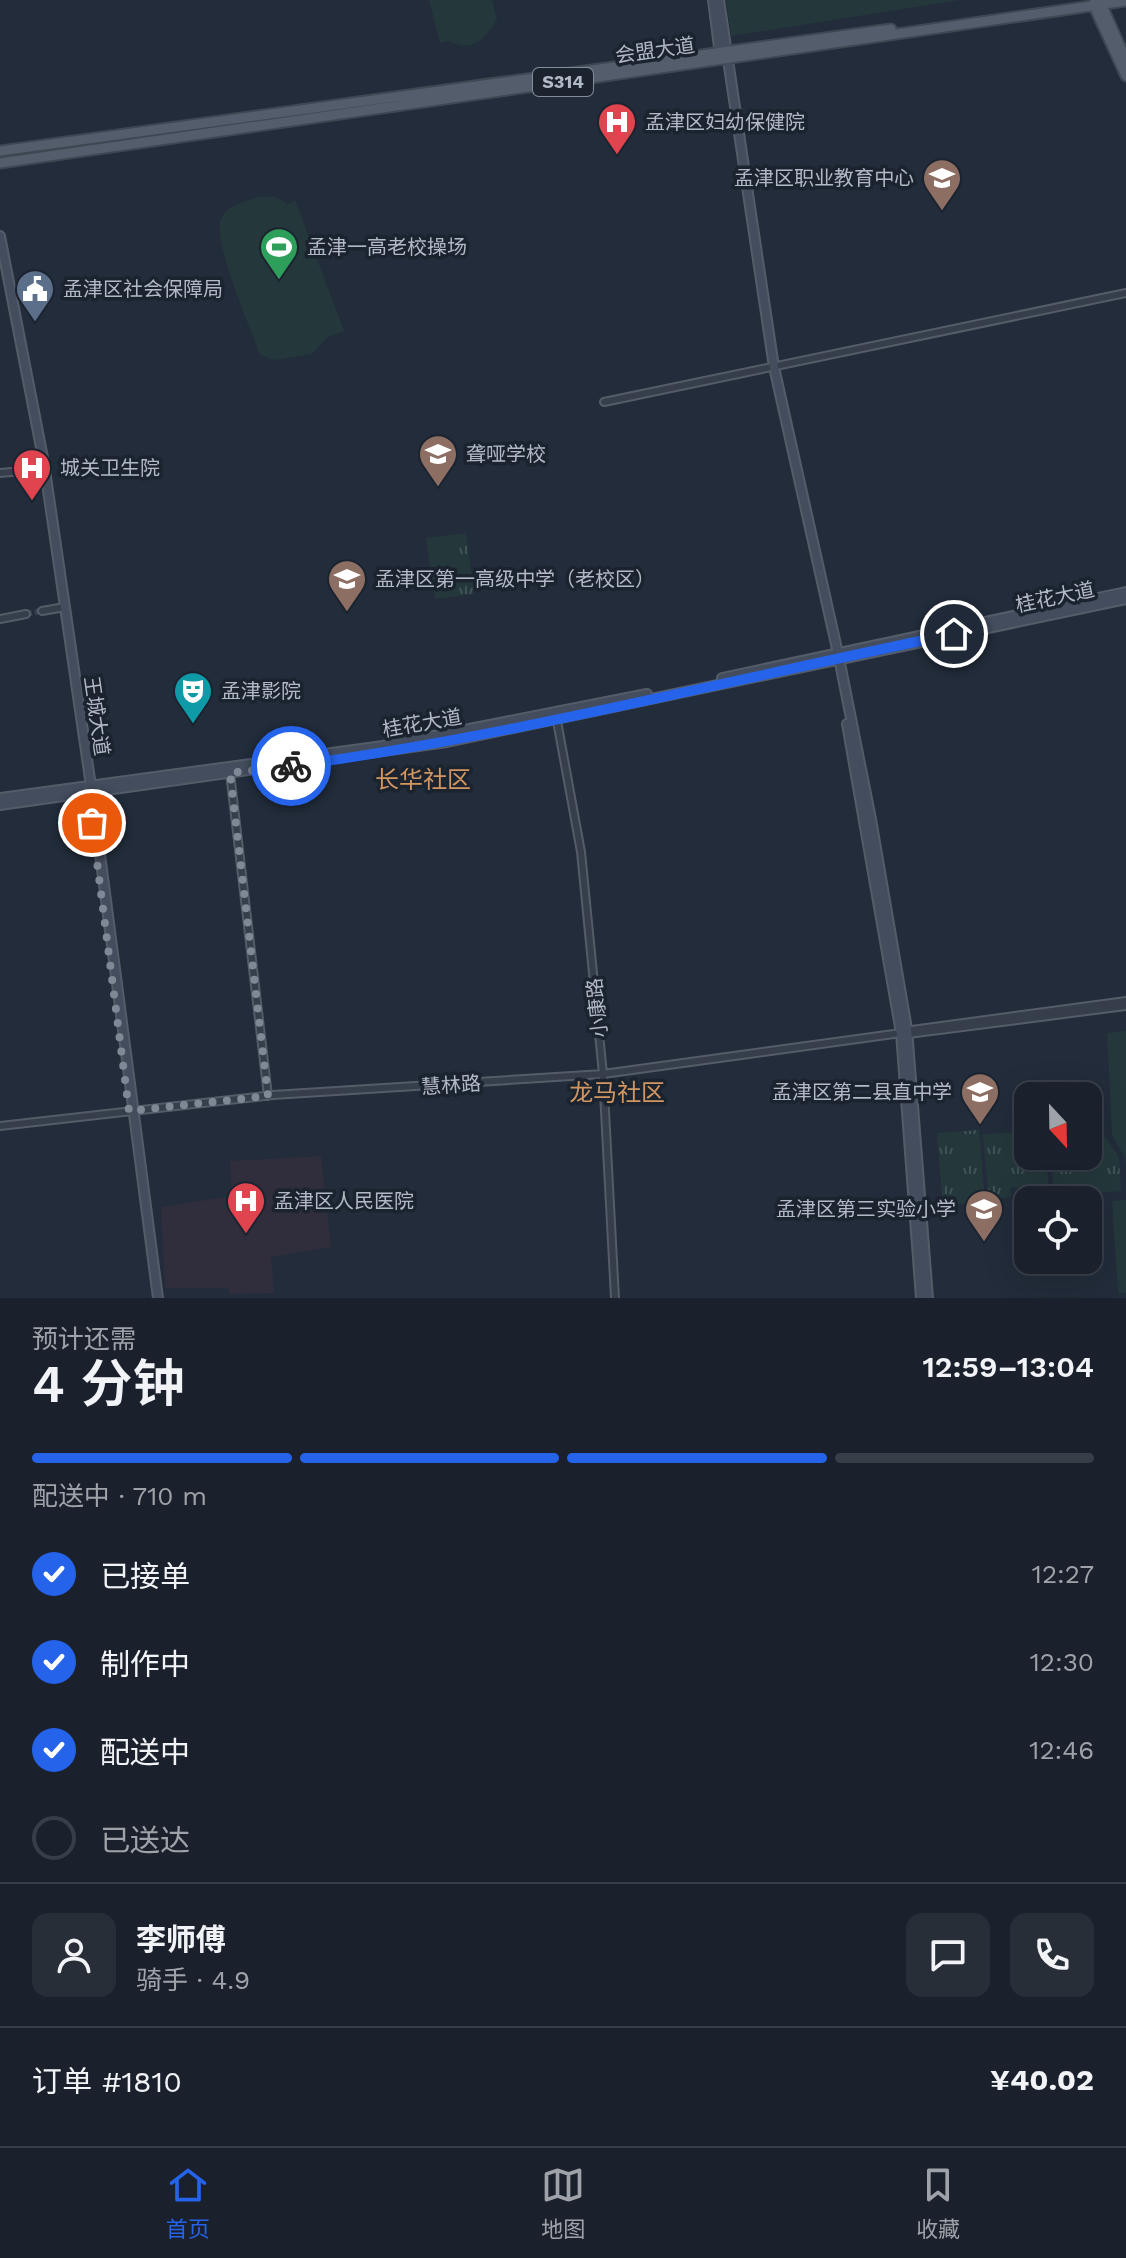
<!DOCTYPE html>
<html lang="zh">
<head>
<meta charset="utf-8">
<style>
  :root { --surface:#1a212c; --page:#272e38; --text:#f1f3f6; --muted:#9fa3a9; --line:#383e48; --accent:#2563eb }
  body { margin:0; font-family:"Work Sans","Noto Sans SC",sans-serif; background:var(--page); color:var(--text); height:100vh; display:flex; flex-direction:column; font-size:30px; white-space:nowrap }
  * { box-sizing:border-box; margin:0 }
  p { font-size:26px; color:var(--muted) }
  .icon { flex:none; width:44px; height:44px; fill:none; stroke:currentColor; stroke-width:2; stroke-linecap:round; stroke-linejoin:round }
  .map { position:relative; height:1298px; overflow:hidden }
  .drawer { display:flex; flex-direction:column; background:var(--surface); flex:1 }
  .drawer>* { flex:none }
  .needle { width:52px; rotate:158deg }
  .controls { position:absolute; left:1014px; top:1082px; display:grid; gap:16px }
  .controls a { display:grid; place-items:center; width:88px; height:88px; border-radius:16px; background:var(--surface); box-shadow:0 8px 32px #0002,0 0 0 2px var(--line); font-size:40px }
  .pin { position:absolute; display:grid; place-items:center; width:68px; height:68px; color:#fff; margin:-34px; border:4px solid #fff; border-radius:50%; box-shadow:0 2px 8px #0007 }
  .courier { position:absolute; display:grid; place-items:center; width:80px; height:80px; margin:-40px; border:6px solid #2563eb; border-radius:50%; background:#fff; color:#222; box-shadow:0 2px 10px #0007 }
  .head em { font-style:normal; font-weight:600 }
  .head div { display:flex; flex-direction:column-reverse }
  .head { display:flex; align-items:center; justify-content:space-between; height:136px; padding:0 32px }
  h1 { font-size:52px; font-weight:600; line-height:60px }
  .bar { display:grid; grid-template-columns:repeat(4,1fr); gap:12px 8px; align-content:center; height:96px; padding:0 32px }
  .bar i { height:10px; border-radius:6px; background:var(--line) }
  .bar .selected { background:var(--accent) }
  .bar p { grid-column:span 4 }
  .line { display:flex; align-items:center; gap:20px; padding:0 32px; border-top:2px solid var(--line) }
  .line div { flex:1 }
  .round { display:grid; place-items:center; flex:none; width:84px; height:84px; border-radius:16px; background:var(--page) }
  ol { padding:0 32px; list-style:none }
  li { display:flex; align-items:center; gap:24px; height:88px }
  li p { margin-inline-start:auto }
  li .icon { padding:8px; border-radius:50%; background:var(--accent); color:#fff; stroke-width:4 }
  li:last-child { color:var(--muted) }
  li i { width:44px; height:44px; border:4px solid var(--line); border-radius:50% }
  .dock { display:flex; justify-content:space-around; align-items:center; height:112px; border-top:2px solid var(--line); background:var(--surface); font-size:22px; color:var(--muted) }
  .dock a { display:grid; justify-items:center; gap:4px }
  .dock .selected { color:var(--accent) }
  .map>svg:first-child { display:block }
</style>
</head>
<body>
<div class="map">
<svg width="1126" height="1298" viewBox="0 0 1126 1298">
  <defs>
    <pattern id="grass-tufts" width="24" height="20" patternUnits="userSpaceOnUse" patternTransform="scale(2)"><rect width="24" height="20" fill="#24383b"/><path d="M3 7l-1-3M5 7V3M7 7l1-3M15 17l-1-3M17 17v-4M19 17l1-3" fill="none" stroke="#415356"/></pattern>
  </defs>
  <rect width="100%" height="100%" fill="#222c3a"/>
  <path fill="#302e3c" d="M321 1156 331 1247 271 1257 274 1293 229 1294 228 1288H165L161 1207 232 1196 230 1161Z"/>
  <path fill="url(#grass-tufts)" d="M466 533 474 594 435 599 426 538Z
    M1103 1122 1104 1135 1119 1157 1121 1191 1054 1197 1051 1156H1088V1123Z
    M979 1130 985 1202 943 1205 937 1133Z
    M1028 1132V1156H1046L1049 1192 1034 1194 1033 1186 1010 1188 1011 1197 989 1199 983 1134Z"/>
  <path fill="#24383b" d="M429 0H492L497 19C487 38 471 54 449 41L440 43Z
    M726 0H960L731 36Z
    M257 197H276L288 204 295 200 344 331 328 337 312 354 276 360 260 355C251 329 212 241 221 219 226 205 245 202 257 197Z
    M1126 1031V1167L1125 1158 1112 1135 1107 1033Z
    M1126 1200V1293H1118L1112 1201Z"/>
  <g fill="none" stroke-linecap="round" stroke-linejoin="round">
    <path stroke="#37414f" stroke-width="6" stroke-dasharray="6 3" stroke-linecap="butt" d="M26 614 42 611"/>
    <defs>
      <path id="street" d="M604 402 1126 293
        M0 473 45 469
        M42 611 65 607
        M0 619 26 614
        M557 721 581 852 603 1074 615 1298
        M230 773 268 1096
        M904 1031 1126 1001
        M0 1126 273 1095 603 1074 901 1033 908 1034 1126 1006"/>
      <path id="secondary" d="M713 0 720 55
        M719 0 774 367 839 658 871 819 907 1029 928 1298
        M0 236 44 463 65 607 92 793 158 1298
        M722 678 1126 592
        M847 724 901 1033 921 1298
        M0 798 383 746 647 694
        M0 805 447 742 1126 599"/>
      <path id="primary" d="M1100 1 1126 60
        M1093 4 1126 76
        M0 151 891 29
        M0 163 1126 1"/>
    </defs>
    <use href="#street" stroke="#545c68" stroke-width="10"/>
    <use href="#secondary" stroke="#545c68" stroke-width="12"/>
    <use href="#primary" stroke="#3f4753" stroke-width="13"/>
    <use href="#street" stroke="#363e4b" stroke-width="6"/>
    <use href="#secondary" stroke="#444d5e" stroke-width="8"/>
    <use href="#primary" stroke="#545d6b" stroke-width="9"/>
  </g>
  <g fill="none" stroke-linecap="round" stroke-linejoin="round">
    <path stroke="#7f8895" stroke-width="8" stroke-dasharray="0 14.4" d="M92 823 129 1111 268 1096 230 773 291 766"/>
    <path stroke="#2563eb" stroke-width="10" d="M291 766C514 736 733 679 954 634"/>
  </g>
  <defs>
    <symbol id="hospital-pin" viewBox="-11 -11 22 30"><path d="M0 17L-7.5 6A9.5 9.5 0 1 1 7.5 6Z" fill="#e0444e" stroke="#1b232f"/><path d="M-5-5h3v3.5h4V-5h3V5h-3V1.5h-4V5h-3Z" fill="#fff"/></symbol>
    <symbol id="school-pin" viewBox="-11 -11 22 30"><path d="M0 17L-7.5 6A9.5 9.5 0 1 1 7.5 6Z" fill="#8d6e63" stroke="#1b232f"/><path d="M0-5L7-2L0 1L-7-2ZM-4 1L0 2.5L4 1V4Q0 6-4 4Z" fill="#fff"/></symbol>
    <symbol id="stadium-pin" viewBox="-11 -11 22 30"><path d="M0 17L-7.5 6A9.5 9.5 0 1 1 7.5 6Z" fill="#2e9e5b" stroke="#1b232f"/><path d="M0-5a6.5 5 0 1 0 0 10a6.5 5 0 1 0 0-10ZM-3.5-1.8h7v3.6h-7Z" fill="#fff"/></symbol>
    <symbol id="civic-pin" viewBox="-11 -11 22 30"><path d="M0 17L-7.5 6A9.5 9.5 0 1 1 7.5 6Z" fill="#5c6f8a" stroke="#1b232f"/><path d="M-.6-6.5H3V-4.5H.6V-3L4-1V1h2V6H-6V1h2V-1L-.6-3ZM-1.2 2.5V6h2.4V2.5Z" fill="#fff"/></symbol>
    <symbol id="theatre-pin" viewBox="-11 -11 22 30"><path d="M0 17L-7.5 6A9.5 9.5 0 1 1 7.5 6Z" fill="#0f9aa8" stroke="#1b232f"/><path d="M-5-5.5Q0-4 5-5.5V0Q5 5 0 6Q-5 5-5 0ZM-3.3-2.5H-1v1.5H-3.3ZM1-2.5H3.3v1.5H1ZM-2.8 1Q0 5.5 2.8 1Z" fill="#fff"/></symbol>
  </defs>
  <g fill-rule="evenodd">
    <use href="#hospital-pin" x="595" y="100" width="44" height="60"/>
    <use href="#school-pin" x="920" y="156" width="44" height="60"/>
    <use href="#stadium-pin" x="257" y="225" width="44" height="60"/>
    <use href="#civic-pin" x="13" y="267" width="44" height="60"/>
    <use href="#school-pin" x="416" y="432" width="44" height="60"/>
    <use href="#hospital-pin" x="10" y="446" width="44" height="60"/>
    <use href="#school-pin" x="325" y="557" width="44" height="60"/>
    <use href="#theatre-pin" x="171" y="669" width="44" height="60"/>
    <use href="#school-pin" x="958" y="1070" width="44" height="60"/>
    <use href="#hospital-pin" x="224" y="1179" width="44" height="60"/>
    <use href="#school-pin" x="962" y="1187" width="44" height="60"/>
  </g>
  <g text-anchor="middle" stroke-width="7" stroke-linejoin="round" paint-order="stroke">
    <rect fill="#1b232f" stroke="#848c99" stroke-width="2" x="533" y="68" width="60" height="28" rx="6"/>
    <g font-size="18" font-weight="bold" fill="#b1b9c6">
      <text x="563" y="88">S314</text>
    </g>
    <g font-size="20" fill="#b1b9c6" stroke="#1b232f">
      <text transform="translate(655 50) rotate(-8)" y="7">会盟大道</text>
      <text transform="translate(1055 597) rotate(-12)" y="7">桂花大道</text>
      <text transform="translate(97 716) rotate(82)" y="7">王城大道</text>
      <text transform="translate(422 723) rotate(-10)" y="7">桂花大道</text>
      <text transform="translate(597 1008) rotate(-96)" y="7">小康路</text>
      <text transform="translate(451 1085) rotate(-4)" y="7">慧林路</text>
    </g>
    <g font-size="20" fill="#b1b9c6" stroke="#1b232f" text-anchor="start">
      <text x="645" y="129">孟津区妇幼保健院</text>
      <text x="914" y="185" text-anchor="end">孟津区职业教育中心</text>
      <text x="307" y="254">孟津一高老校操场</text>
      <text x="63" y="296">孟津区社会保障局</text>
      <text x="466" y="461">聋哑学校</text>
      <text x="60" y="475">城关卫生院</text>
      <text x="375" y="586">孟津区第一高级中学（老校区）</text>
      <text x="221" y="698">孟津影院</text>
      <text x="952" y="1099" text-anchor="end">孟津区第二县直中学</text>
      <text x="274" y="1208">孟津区人民医院</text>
      <text x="956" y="1216" text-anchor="end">孟津区第三实验小学</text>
    </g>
    <g font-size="24" fill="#d29661" stroke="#1b232f">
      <text x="423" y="788">长华社区</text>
      <text x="617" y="1101">龙马社区</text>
    </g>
  </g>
</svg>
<div class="controls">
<a><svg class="needle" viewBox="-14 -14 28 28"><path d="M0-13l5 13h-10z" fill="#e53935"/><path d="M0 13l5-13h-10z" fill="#9fa3a9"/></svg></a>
<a><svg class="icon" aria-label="locate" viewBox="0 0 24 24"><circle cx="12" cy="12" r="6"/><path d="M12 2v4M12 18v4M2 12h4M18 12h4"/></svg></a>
</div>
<div class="pin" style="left:92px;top:823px;background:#ea580c"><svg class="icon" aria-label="bag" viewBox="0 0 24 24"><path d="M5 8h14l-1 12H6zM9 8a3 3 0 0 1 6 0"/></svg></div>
<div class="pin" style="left:954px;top:634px;background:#1f2937"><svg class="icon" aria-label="home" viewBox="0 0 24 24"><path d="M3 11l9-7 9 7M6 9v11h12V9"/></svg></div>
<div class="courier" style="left:291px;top:766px"><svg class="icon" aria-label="bike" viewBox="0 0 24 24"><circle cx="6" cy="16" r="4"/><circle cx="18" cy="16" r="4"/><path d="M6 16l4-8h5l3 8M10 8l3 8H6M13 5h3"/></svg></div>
</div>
<section class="drawer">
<div class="head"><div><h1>4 分钟</h1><p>预计还需</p></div><em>12:59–13:04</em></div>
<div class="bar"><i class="selected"></i><i class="selected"></i><i class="selected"></i><i></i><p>配送中 · 710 m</p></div>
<ol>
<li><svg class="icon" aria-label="check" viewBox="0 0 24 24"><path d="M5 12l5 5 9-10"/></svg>已接单<p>12:27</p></li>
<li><svg class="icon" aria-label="check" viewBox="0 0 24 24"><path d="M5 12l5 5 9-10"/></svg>制作中<p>12:30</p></li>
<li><svg class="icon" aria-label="check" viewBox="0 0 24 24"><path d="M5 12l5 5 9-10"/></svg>配送中<p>12:46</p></li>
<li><i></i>已送达</li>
</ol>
<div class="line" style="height:144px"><a class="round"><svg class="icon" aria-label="person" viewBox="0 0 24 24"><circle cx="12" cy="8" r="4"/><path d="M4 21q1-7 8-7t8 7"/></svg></a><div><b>李师傅</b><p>骑手 · 4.9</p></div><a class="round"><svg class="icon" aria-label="chat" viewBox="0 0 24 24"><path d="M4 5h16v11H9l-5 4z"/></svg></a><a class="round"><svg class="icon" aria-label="phone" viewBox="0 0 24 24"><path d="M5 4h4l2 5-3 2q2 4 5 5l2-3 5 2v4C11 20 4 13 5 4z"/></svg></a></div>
<div class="line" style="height:104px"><div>订单 #1810</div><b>¥40.02</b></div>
</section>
<nav class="dock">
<a class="selected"><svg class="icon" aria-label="home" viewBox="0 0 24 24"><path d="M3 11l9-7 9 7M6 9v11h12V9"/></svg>首页</a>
<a><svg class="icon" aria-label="map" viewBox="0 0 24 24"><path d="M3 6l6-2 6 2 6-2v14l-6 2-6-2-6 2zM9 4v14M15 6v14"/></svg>地图</a>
<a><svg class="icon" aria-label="saved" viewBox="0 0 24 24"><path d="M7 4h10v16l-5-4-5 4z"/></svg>收藏</a>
</nav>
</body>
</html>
